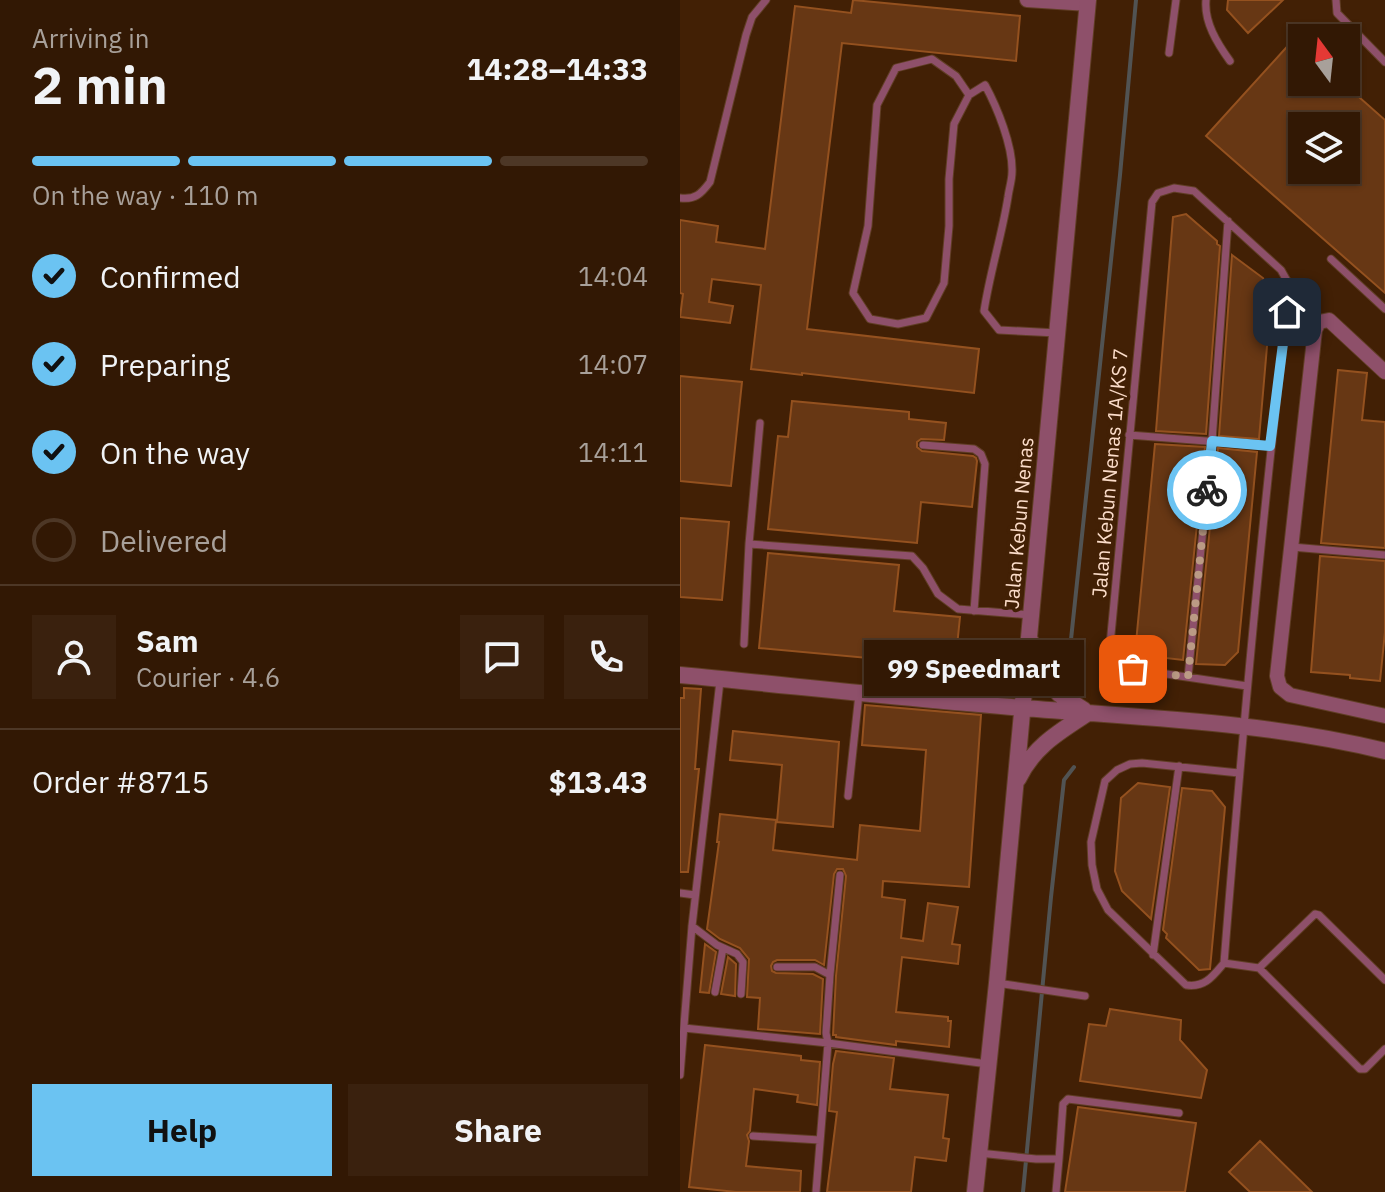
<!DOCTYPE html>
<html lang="en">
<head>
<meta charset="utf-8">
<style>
  :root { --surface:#321804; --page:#3a210e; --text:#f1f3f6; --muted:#a8a09a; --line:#4d3726; --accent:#6bc3f2 }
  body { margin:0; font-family:"IBM Plex Sans",sans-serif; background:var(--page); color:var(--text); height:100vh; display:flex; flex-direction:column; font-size:30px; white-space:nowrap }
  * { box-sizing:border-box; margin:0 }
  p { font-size:26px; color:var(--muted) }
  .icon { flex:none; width:44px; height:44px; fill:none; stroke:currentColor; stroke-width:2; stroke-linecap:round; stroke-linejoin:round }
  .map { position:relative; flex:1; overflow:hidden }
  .side { display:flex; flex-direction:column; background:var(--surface); width:680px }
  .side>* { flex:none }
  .needle { width:52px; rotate:345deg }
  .tools { position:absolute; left:608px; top:24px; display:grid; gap:16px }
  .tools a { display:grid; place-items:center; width:72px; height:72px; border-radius:0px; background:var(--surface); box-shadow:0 2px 6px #0004,0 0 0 2px var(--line); font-size:40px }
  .pin { position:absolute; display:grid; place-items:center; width:68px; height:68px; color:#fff; margin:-34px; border-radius:16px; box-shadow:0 4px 12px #0006 }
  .courier { position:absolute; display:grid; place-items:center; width:80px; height:80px; margin:-40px; border:6px solid #6bc3f2; border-radius:50%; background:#fff; color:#222; box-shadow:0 2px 10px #0007 }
  .bubble { position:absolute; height:56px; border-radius:0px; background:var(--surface); box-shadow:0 2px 6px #0004,0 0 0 2px var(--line); font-size:26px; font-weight:800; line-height:56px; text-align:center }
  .headline em { font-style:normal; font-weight:800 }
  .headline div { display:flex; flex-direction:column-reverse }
  .headline { display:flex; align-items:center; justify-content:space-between; height:136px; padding:0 32px }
  h1 { font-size:52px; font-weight:800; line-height:60px }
  .bar { display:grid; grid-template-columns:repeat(4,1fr); gap:12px 8px; align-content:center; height:96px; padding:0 32px }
  .bar i { height:10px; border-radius:6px; background:var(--line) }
  .bar .selected { background:var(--accent) }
  .bar p { grid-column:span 4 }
  .line { display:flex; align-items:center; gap:20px; padding:0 32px; border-top:2px solid var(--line) }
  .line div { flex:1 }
  .round { display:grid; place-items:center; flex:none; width:84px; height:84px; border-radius:0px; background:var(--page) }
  ol { padding:0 32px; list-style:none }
  li { display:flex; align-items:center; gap:24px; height:88px }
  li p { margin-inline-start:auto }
  li .icon { padding:8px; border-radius:50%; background:var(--accent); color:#111; stroke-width:4 }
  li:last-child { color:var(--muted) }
  li i { width:44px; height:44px; border:4px solid var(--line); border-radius:50% }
  .cta { display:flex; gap:16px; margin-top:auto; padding:16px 32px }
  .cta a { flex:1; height:92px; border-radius:0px; background:var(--accent); color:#111; font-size:32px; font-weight:800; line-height:92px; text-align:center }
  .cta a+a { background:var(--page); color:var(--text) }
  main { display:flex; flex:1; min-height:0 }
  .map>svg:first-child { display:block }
</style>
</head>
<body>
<main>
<section class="side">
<div class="headline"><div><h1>2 min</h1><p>Arriving in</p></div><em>14:28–14:33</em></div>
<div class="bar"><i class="selected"></i><i class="selected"></i><i class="selected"></i><i></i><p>On the way · 110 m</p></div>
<ol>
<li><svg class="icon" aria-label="check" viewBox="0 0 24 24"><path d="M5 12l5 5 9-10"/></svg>Confirmed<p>14:04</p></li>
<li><svg class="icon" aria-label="check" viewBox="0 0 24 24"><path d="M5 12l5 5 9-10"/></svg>Preparing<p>14:07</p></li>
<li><svg class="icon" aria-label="check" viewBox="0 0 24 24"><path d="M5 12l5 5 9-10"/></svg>On the way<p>14:11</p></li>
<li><i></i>Delivered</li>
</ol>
<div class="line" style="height:144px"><a class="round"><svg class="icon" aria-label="person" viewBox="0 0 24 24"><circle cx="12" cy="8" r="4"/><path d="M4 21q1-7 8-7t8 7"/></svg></a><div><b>Sam</b><p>Courier · 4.6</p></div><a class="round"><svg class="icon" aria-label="chat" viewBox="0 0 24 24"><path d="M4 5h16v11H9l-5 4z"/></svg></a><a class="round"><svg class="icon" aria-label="phone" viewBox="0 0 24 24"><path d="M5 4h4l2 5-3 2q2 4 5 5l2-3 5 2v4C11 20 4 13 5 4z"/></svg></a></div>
<div class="line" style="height:104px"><div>Order #8715</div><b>$13.43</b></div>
<div class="cta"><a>Help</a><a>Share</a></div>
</section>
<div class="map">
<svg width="705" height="1192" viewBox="0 0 705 1192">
  <rect width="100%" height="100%" fill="#422005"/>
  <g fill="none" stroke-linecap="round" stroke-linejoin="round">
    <path stroke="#515353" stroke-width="4" d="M400 676 390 649 440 175 456 0
      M343 1192 371 897 384 780 394 767"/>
  </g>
  <path fill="#673714" stroke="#94511f" stroke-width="2" fill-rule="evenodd" d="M173 0 340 16 336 61 162 43 127 329 299 349 294 393 122 373V375L71 369 81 285 32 279 29 302 53 306 50 323 0 317 3 294 0 293V220L38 226 36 242 85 249 115 6 171 13Z
    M548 0H603L568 33 547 10Z
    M614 39 622 46V82H662L705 120V293L526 136ZM622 126H666V170H622Z
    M506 214 537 241V244L540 246 526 434 476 431 493 217Z
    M552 255 583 278 591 300 579 439 539 436Z
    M658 370 687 373 682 420 705 422V548L641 543Z
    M0 376 62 382 51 486 0 481Z
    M112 401 229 412V419L266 423 264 440 241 439 237 442V447L242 451 293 456 296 458 297 461 292 507 241 502 237 543 88 529 98 436 108 437Z
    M475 444 525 447 503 660 468 656 456 643Z
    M538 448 577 452 558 652 545 665 516 664Z
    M0 518 49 522 42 600 0 597Z
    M88 553 219 565 214 611 280 617 275 666 79 648Z
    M640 556 705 561V632L700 681 670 678V675L631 672Z
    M4 688 21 689 15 769H19L8 872H0V698H4Z
    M185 705 301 715 289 887 203 881 202 897 225 900 221 938 243 941 248 903 278 907 272 944 280 945 278 964 222 957 216 1012 268 1017V1021H271L269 1047 216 1041V1045L156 1037V1035H153L156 976 166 876 163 869H157L154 874 144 965 135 960H97L93 962 91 966 92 971 96 973 133 974 143 979 140 1034 78 1029 80 998 67 997 69 959 60 948 40 939 27 929 39 842H37L40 814 96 820 93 850 177 860 180 825 240 831 246 750 182 745Z
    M53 731 159 742 153 827 97 822 102 765 50 760Z
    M458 783 490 787 471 919 442 891 435 871 441 798Z
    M502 788 532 791 545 807 530 969 519 970 486 938 487 934 483 930Z
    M25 944 36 952 29 993 20 992Z
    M48 957 56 964 55 996 41 994Z
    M430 1009 501 1020 500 1040 527 1070 521 1098 400 1081 409 1024 426 1026Z
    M25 1045 121 1056V1060L140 1062 137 1105 117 1102 118 1095 74 1089 70 1131 67 1135 69 1141 66 1166 121 1171 120 1192H56L9 1187Z
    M156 1051 214 1058 210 1089 268 1095 263 1138 269 1139 266 1161 235 1157 231 1192H147L157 1112 149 1111 153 1064Z
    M398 1107 516 1123 505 1192H385Z
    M580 1141 632 1192H570L549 1172Z"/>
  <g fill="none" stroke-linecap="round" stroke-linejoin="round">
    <defs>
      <path id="service" d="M526 0C524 22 537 43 550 61
        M656 0 657 13 705 62
        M489 53 496 0
        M289 95 276 76 252 59 216 68 197 105 188 226 173 293 190 319 218 324 246 318 264 283 269 226V179L274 124 289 95 305 85C317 107 333 146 332 172 332 180 329 189 328 197 322 235 310 272 304 311L319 330 377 333
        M0 198C15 200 21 194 30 182L66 35 72 17 86 0
        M651 259 705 309
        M449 435 590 446
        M243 445 294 449 301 454 305 464 294 611
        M69 544 232 556 243 568 258 594 278 609 350 615
        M612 547 705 555
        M64 644 69 544 80 423
        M508 677 532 441 548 221
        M559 773 462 763 450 764 437 770 425 781 411 842 412 865 417 889 428 910 506 985C525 988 533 976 544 963 562 737 582 511 610 286L601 270 514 191 494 188 478 193 472 202 430 645 437 659 453 669 567 686
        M168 796 179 694
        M160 875 150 975 146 1033 148 1043 308 1064
        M0 893 15 895
        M12 926 37 945 57 954 63 962 61 994
        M473 955 499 766
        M544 963 579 968 680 1069H685L705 1049
        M97 967H135L150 975
        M579 968 635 914 639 915 705 980
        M317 983 405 996
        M35 992 43 948
        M4 1028 148 1043 136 1192
        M0 1075 12 926 40 681
        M73 1136 140 1140
        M299 1153 356 1159H379L383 1104 388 1099 499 1113
        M376 1192 379 1159"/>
      <path id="minor" d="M347 0 408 4
        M705 372 649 320 639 322 635 330 597 676 600 687 610 695 705 716"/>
      <path id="tertiary" d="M349 638 367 675 379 694 404 710
        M0 675C115 686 229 699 344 708 465 718 587 722 705 751
        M338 779C354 746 379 732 408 713
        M295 1192 317 983 408 0"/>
    </defs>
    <use href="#service" stroke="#603e25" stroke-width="9"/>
    <use href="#minor" stroke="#603e25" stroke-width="16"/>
    <use href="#tertiary" stroke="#603e25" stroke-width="18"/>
    <use href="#service" stroke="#8e506a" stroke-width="7"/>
    <use href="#minor" stroke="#8e506a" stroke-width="14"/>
    <use href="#tertiary" stroke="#8e506a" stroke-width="16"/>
  </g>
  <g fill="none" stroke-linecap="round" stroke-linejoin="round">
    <path stroke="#bb9b85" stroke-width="8" stroke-dasharray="0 14.4" d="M453 669 508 677 527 490"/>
    <path stroke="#6bc3f2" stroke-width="10" d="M527 490 532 441 590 446 607 312"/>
  </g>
  <g text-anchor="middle" stroke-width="7" stroke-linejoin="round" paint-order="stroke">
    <g font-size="20" fill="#fcddca" stroke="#422005">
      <text transform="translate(430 473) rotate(-85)" y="7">Jalan Kebun Nenas 1A/KS 7</text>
      <text transform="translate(339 523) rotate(-85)" y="7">Jalan Kebun Nenas</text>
    </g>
  </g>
</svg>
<div class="tools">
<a><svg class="needle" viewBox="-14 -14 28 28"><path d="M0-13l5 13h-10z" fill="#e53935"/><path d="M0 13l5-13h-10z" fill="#a8a09a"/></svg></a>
<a><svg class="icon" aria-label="layers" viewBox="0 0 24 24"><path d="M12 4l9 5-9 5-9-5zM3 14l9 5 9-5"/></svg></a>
</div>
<div class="pin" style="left:453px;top:669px;background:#ea580c"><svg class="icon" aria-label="bag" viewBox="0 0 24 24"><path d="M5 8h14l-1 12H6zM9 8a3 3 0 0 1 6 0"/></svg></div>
<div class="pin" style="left:607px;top:312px;background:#1f2937"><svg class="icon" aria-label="home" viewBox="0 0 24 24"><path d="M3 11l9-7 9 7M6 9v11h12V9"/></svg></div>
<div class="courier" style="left:527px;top:490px"><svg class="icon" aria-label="bike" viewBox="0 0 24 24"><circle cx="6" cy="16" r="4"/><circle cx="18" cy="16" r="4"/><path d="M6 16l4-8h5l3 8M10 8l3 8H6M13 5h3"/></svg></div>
<div class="bubble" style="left:184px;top:640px;width:220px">99 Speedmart</div>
</div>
</main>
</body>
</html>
